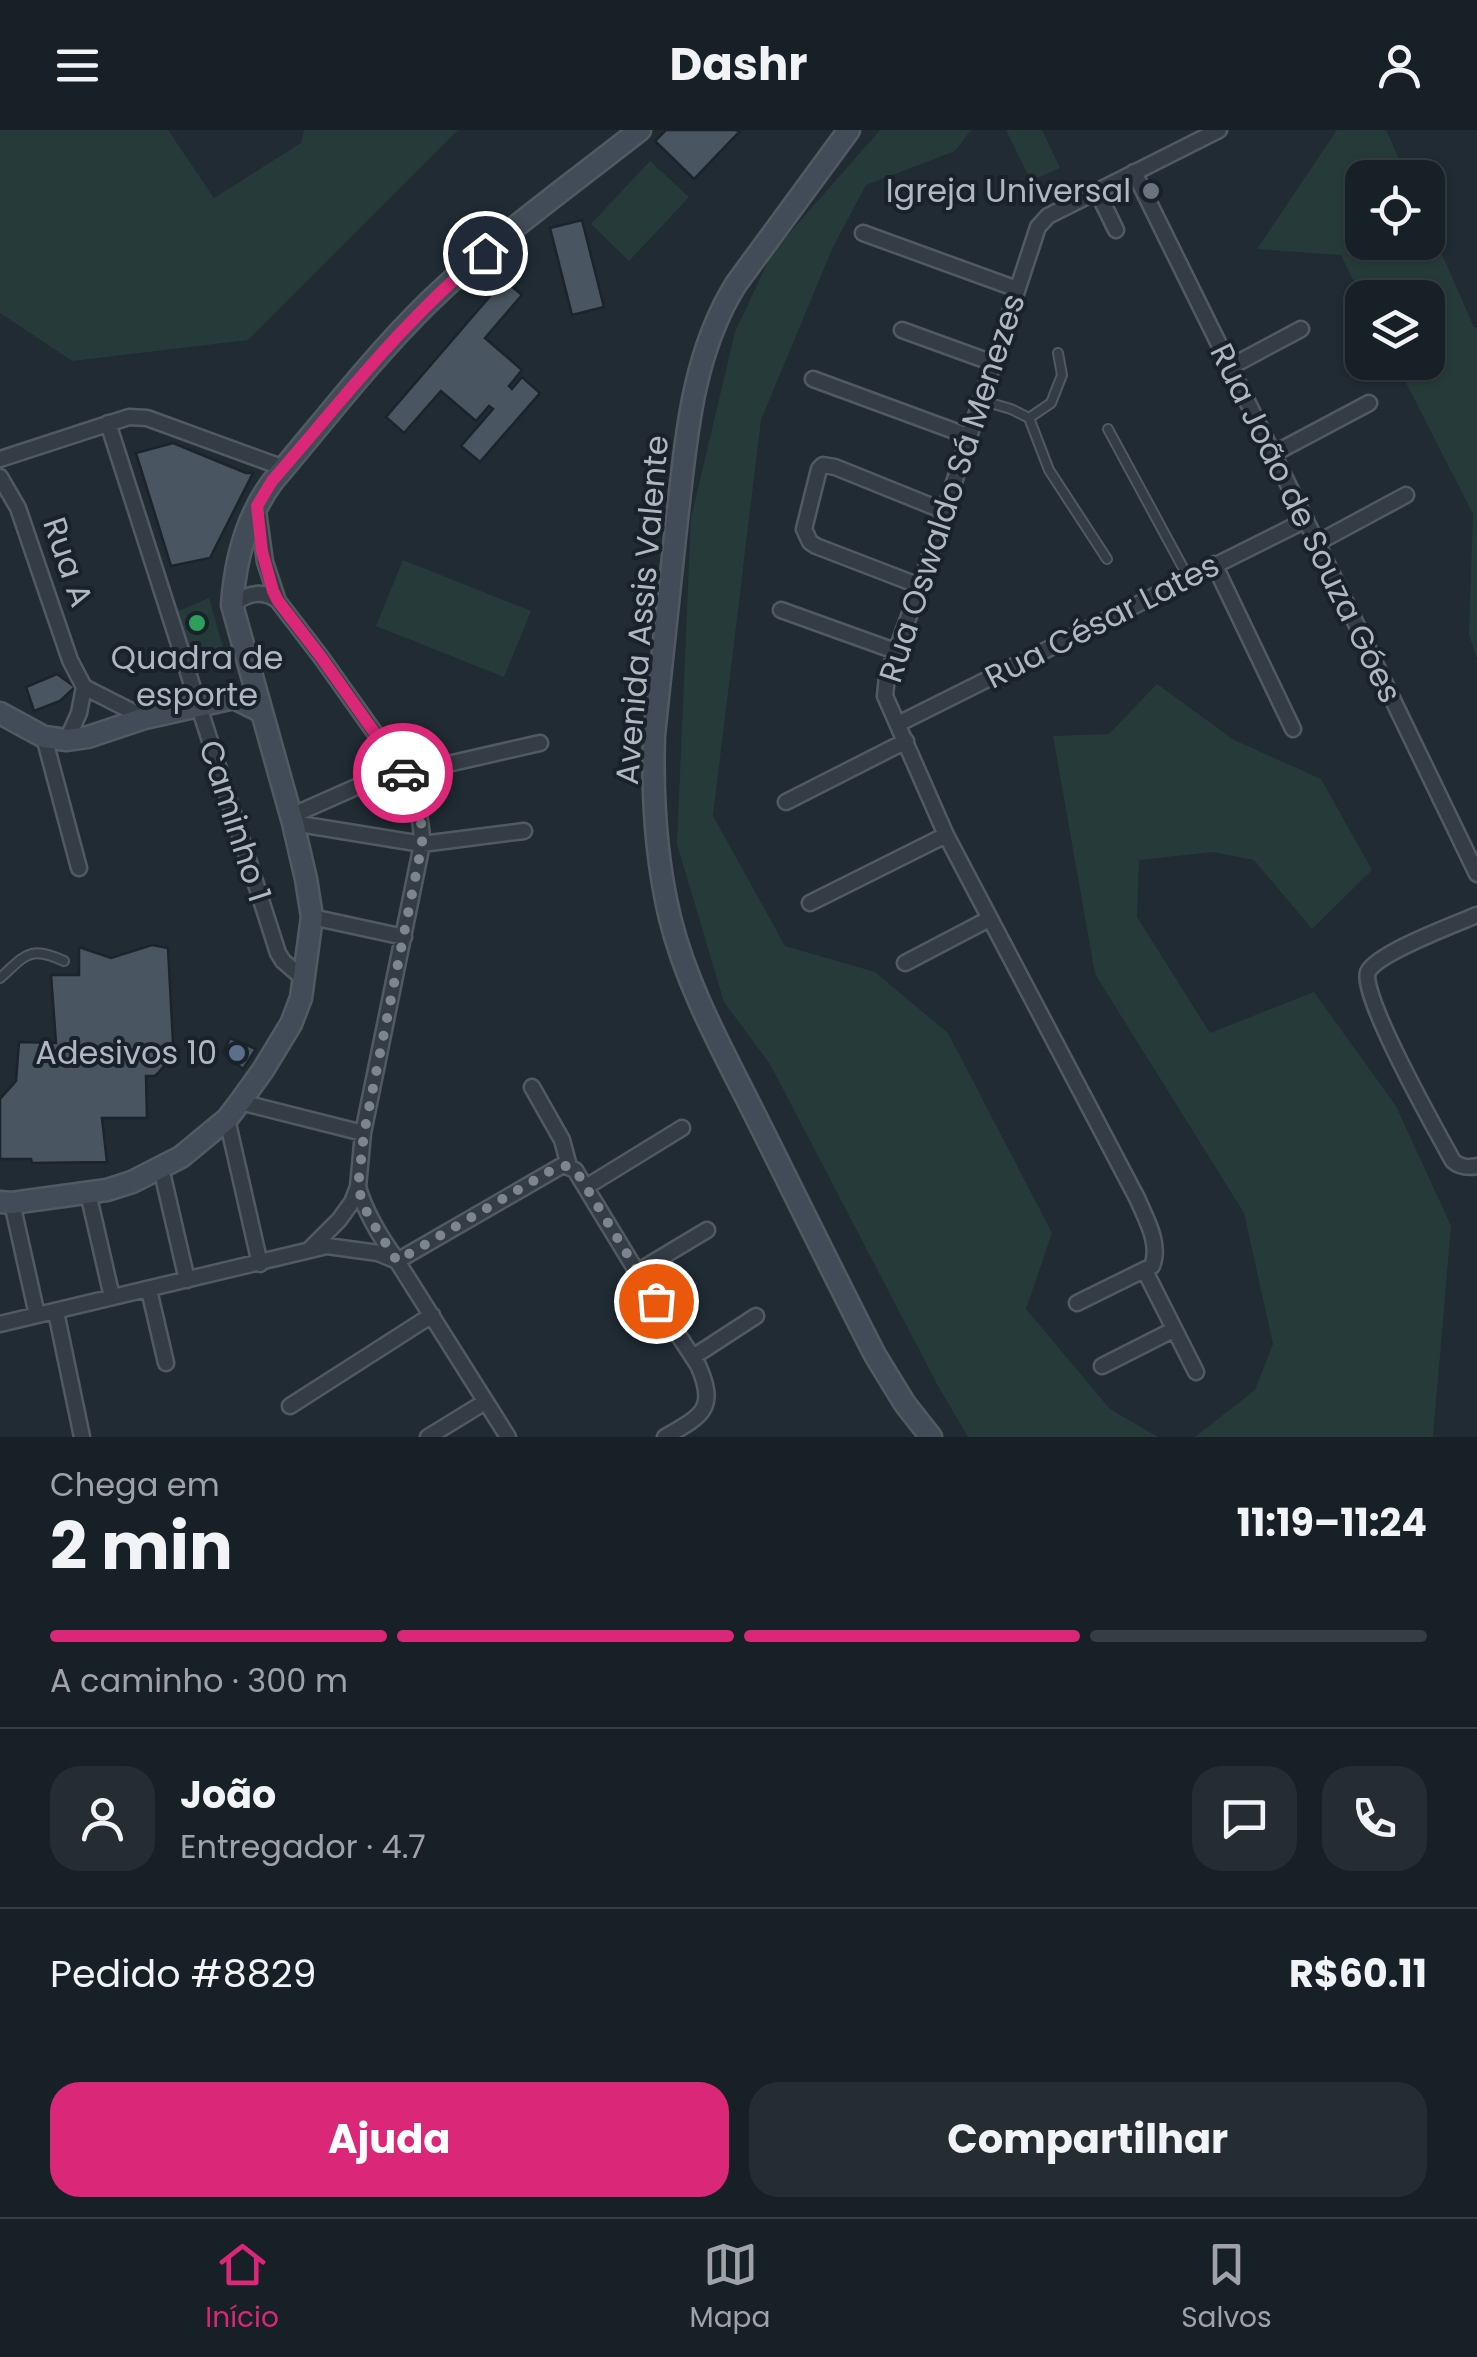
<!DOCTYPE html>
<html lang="pt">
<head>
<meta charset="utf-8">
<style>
  :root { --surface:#182027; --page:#252d33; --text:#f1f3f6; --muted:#9fa3a7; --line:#363e44; --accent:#db2777 }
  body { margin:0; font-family:Poppins,sans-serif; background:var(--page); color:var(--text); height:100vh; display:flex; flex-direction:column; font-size:38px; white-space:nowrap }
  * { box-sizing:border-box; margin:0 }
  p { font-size:32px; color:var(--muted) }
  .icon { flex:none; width:55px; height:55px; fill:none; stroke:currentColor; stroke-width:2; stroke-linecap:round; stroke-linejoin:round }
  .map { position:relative; height:1307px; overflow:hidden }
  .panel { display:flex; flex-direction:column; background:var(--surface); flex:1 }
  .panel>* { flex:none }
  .tools { position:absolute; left:1345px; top:30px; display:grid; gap:20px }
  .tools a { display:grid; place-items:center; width:100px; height:100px; border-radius:20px; background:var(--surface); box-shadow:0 2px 8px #0004,0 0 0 2px var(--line); font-size:50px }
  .pin { position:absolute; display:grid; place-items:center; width:85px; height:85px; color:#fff; margin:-42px; border:5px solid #fff; border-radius:50%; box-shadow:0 2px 10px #0007 }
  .courier { position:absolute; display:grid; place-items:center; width:100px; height:100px; margin:-50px; border:8px solid #db2777; border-radius:50%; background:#fff; color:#222; box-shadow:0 2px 12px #0007 }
  .headline em { font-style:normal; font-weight:700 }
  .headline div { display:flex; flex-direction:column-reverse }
  .headline { display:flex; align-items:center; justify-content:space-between; height:170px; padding:0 50px }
  h1 { font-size:65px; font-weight:700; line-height:75px }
  .bar { display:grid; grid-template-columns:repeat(4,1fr); gap:15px 10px; align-content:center; height:120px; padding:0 50px }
  .bar i { height:12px; border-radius:8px; background:var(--line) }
  .bar .on { background:var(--accent) }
  .bar p { grid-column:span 4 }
  .line { display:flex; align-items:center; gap:25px; padding:0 50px; border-top:2px solid var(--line) }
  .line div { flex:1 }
  .round { display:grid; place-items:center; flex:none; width:105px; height:105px; border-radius:30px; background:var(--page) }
  .button { display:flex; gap:20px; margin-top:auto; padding:20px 50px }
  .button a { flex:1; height:115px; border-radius:30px; background:var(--accent); color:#fff; font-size:40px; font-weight:700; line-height:115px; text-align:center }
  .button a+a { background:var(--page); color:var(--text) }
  header { display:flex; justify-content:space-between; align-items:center; height:130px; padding:0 50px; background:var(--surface); font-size:45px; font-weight:700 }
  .tab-bar { display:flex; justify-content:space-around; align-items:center; height:140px; border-top:2px solid var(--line); background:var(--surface); font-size:28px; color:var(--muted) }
  .tab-bar a { display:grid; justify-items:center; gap:5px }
  .tab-bar .on { color:var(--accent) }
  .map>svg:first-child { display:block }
</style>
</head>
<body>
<header><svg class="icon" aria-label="menu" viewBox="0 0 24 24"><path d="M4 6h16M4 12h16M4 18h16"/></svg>Dashr<svg class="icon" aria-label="person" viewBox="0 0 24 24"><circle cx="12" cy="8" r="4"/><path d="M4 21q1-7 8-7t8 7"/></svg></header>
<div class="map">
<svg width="1477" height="1307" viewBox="0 0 1477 1307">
  <rect width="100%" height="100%" fill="#202b34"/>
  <path fill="#263b39" d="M0 0H168L214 68 301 13 304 0H458L248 210 72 231 0 183Z
    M880 0H971L955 21 866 55 833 117 761 290 713 686 785 816 875 842 948 903 1052 1103 1026 1179 1110 1279 1158 1307H968L937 1254 770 934 724 872 677 714 691 388 735 202 772 123Z
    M1006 0H1042L1060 38 1031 51Z
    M1337 0H1386L1407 47 1362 48V112H1428V93L1474 197H1477V528L1469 505 1473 384 1396 233 1428 232V168H1362L1341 125 1257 119Z
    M650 31 689 67 629 131 591 94Z
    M403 430 531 481 504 547 376 496Z
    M209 468 224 521 192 532 176 482Z
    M1157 554 1234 610 1321 649 1372 740 1312 799 1254 730 1212 722 1139 730 1137 787 1210 903 1314 862 1396 976 1451 1096 1433 1307H1195L1255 1260 1273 1214 1244 1083 1095 844 1053 606 1109 604Z"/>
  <path fill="#495560" stroke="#1b232c" stroke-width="2.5" d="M666 0H736L739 2 694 49 655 11Z
    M582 90 604 177 572 185 550 98Z
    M504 150 522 165 485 208 522 240 509 256 512 259 522 247 540 263 480 332 461 316 493 279 489 276 476 291 441 261 404 303 386 287Z
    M173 313 246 343H253L210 428 171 436 136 323Z
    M57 544 75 557 60 571 34 581 26 557Z
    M152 815 168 818 173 912 167 933 155 946H146L147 988H102L107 1032 32 1033 31 1029H0V969L16 951 19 912 56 913 51 845H79V817L111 828Z
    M230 908 256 919 243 939 223 923Z"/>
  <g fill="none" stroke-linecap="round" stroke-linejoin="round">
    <defs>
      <path id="lane" d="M980 270 1011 279 1029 288 1049 340 1107 429
        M1029 288 1051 273 1062 245 1058 223
        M1108 299 1188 447
        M0 848C26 825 29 815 64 831"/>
      <path id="street" d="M1134 42 1317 413 1477 744
        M1097 61 1116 100
        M863 103 1017 159
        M902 200 993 233
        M1230 237 1301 199
        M813 249 968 306
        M108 293 278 823 283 831 305 850
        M1273 324 1369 273
        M0 329 129 287 147 288 284 338
        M0 347 18 378 70 530 84 557 145 588
        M258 381 265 432 278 471 321 527 404 644C416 667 422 688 422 714L363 1003 358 1057 352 1072 339 1090 310 1119
        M1317 413 1406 365
        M1214 434 1293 599
        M920 456 816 416 810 412 804 399 819 339 823 335 835 337 944 381
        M232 475C246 464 261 459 277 470
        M781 480 895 521
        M898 594 1306 390
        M44 607 79 738
        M67 610 79 583 84 557
        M404 644 540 613
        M786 672 906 611
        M291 686 399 638
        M293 693 422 714 524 701
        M810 773 946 705
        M1477 785C1456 794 1377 823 1368 842 1359 864 1438 1004 1453 1031 1460 1037 1467 1038 1477 1036
        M312 787 404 807
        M905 833 989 789
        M532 957 562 1010 569 1036
        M240 972 363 1003
        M227 989 260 1134
        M161 1038 187 1150
        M358 1057C366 1084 380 1107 397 1130
        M586 1057 682 998
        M88 1063 112 1167
        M12 1073 37 1185
        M1145 1141 1196 1242
        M637 1142 707 1100
        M149 1160 166 1233
        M1077 1173 1152 1136C1161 1114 1146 1089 1137 1068L946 705 885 566 887 546 920 456 1038 97 1048 86 1219 0
        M56 1182 82 1307
        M0 1194 327 1116 378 1123 397 1131
        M693 1227 756 1186
        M1102 1236 1173 1200
        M290 1276 432 1185
        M428 1307 485 1272
        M508 1307 397 1131 563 1035 575 1040 637 1142 698 1235C718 1280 701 1286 665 1307"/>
      <path id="secondary" d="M849 0 736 154C690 228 686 314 676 398 669 467 661 536 654 605 652 666 656 729 670 788 687 857 723 921 755 985 795 1065 834 1145 875 1225L905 1274 931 1307
        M0 583 44 607 67 610 88 607 145 588 234 568 260 581
        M0 1072 12 1073 107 1060 132 1052 181 1027 227 989 240 972 263 940 291 894 301 868 312 787 306 749 293 693 232 475C235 432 246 387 273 351 323 292 372 228 428 173 493 110 569 56 640 0"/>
    </defs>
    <use href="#lane" stroke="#515a63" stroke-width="12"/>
    <use href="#street" stroke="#515a63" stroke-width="19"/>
    <use href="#secondary" stroke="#515a63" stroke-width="25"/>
    <use href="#lane" stroke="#343c45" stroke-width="8"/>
    <use href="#street" stroke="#343c45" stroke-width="14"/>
    <use href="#secondary" stroke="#424c58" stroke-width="20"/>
  </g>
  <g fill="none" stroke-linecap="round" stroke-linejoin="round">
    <path stroke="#7c8690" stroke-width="10" stroke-dasharray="0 18" d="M403 643C416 666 423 687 422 714L364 1003 358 1057 364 1077 374 1095 397 1131 557 1037C573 1032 579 1046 586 1057L656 1171"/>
    <path stroke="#db2777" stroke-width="12" d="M403 643 321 527 278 471 273 461 262 421 257 376 272 351C341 272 404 189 485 123"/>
  </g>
  <circle fill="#6b7280" stroke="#19212a" stroke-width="4" cx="1151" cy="61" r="10"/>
  <circle fill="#2e9e5b" stroke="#19212a" stroke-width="4" cx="197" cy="493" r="10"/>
  <circle fill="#5c6f8a" stroke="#19212a" stroke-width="4" cx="237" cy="923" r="10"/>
  <g text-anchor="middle" stroke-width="8" stroke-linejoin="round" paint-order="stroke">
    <g font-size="32" fill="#aeb7c2" stroke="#19212a" text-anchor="end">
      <text x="1131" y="72">Igreja Universal</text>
      <text x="197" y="539" text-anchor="middle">Quadra de<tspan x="197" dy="37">esporte</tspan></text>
      <text x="217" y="934">Adesivos 10</text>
    </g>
    <g font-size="32" fill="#aeb7c2" stroke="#19212a">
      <text transform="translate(952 358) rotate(-72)" y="11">Rua Oswaldo Sá Menezes</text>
      <text transform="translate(1306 393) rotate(64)" y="11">Rua João de Souza Góes</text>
      <text transform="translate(68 432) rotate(71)" y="11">Rua A</text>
      <text transform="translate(642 480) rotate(-85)" y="11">Avenida Assis Valente</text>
      <text transform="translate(1102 491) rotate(-27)" y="11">Rua César Lates</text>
      <text transform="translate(235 691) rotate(72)" y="11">Caminho 1</text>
    </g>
  </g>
</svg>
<div class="tools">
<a><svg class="icon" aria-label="locate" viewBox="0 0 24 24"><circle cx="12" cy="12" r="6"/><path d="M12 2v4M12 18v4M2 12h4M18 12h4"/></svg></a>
<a><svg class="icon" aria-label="layers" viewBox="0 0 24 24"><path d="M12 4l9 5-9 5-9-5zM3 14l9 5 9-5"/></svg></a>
</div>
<div class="pin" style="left:656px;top:1171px;background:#ea580c"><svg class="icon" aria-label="bag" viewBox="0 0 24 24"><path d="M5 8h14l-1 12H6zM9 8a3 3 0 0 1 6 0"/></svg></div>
<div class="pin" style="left:485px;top:123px;background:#1f2937"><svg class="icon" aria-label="home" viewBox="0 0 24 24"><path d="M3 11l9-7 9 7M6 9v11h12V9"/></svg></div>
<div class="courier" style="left:403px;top:643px"><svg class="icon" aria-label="car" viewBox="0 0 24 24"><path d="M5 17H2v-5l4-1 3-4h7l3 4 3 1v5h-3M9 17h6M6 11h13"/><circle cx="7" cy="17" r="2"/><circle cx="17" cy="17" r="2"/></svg></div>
</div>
<section class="panel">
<div class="headline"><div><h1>2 min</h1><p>Chega em</p></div><em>11:19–11:24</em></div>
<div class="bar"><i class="on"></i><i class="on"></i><i class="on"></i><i></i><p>A caminho · 300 m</p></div>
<div class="line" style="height:180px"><a class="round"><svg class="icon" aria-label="person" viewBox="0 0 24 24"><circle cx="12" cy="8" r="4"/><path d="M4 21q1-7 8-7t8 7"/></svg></a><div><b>João</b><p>Entregador · 4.7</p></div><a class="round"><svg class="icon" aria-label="chat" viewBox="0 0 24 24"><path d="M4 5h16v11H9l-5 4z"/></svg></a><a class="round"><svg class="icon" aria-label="phone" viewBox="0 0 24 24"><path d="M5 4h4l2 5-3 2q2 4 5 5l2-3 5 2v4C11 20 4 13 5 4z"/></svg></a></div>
<div class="line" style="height:130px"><div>Pedido #8829</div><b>R$60.11</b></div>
<div class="button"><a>Ajuda</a><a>Compartilhar</a></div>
</section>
<nav class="tab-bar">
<a class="on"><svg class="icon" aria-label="home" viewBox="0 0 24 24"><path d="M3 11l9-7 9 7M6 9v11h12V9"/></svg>Início</a>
<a><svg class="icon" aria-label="map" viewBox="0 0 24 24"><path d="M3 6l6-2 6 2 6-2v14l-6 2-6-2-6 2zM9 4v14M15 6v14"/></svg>Mapa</a>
<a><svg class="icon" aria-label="saved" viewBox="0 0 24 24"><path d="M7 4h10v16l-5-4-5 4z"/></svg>Salvos</a>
</nav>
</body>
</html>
